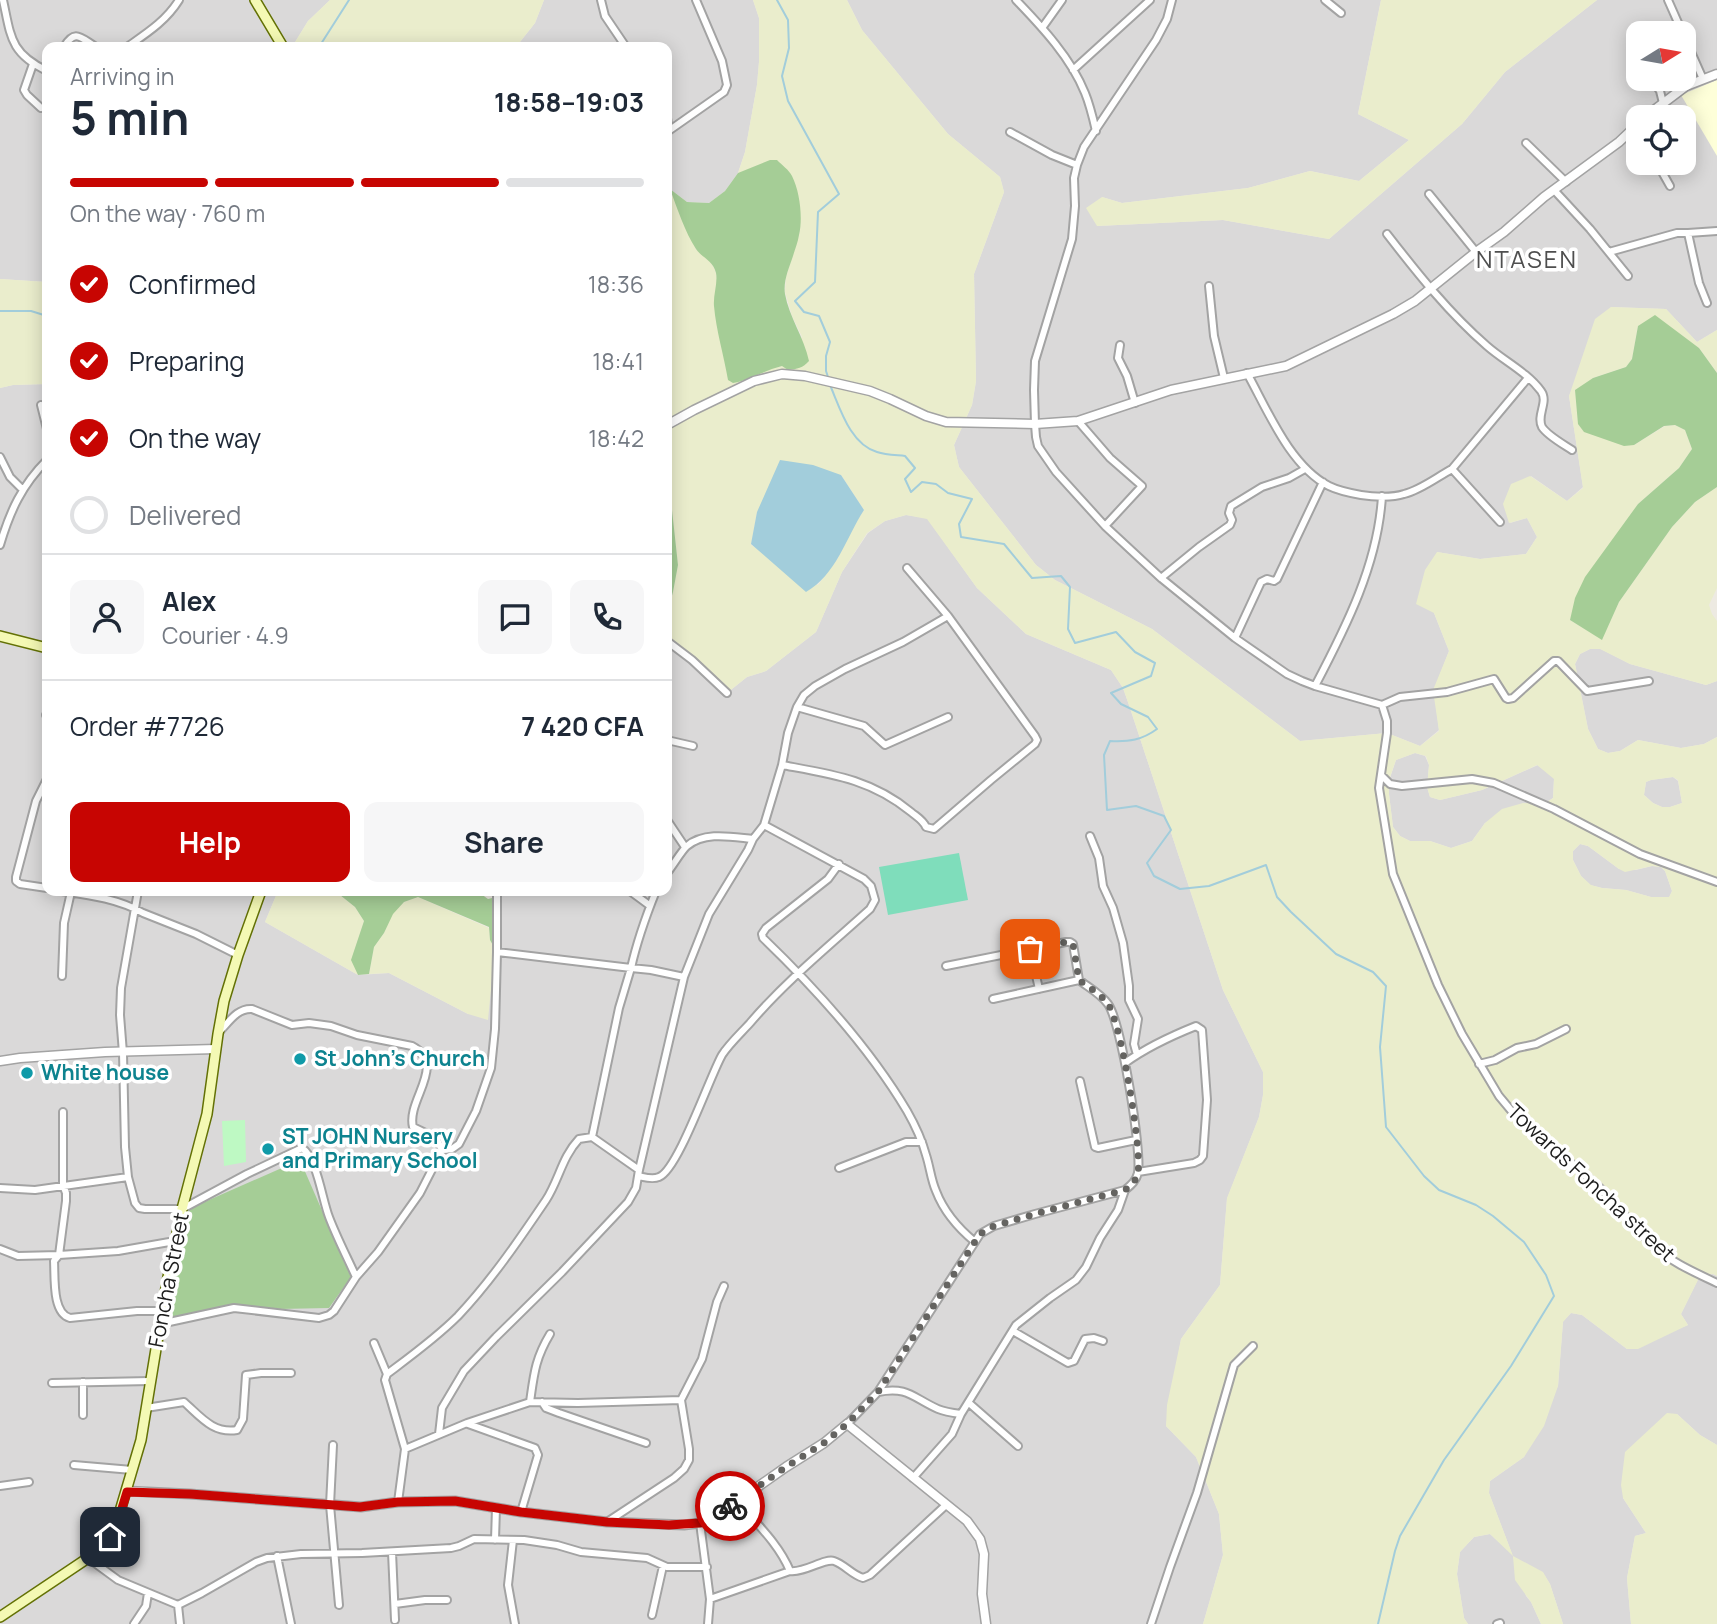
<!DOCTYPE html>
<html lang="en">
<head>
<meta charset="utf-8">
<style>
  :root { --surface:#fff; --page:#f6f6f7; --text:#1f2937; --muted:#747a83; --line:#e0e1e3; --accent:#c70502 }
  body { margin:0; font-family:Manrope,sans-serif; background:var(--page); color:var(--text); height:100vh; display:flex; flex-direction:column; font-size:26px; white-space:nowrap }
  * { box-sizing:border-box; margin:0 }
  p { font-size:23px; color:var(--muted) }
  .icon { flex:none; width:38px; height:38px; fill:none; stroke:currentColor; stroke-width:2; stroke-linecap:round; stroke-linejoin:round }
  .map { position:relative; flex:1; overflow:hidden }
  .drawer { position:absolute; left:42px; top:42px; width:630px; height:854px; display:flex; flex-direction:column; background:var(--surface); border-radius:14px; box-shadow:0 4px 18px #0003 }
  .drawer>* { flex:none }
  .needle { width:46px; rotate:79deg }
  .buttons { position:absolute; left:1626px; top:21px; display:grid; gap:14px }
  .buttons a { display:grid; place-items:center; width:70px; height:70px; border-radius:14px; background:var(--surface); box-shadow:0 4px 18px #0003; font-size:35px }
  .pin { position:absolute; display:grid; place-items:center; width:60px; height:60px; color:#fff; margin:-30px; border-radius:14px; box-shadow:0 4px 10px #0006 }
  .courier { position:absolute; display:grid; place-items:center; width:70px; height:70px; margin:-35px; border:5px solid #c70502; border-radius:50%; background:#fff; color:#222; box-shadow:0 2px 9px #0007 }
  .overview em { font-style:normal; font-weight:700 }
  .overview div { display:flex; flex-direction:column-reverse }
  .overview { display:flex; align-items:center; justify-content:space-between; height:119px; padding:0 28px }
  h1 { font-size:46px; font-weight:700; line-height:52px }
  .bar { display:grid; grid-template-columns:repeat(4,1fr); gap:10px 7px; align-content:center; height:84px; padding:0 28px }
  .bar i { height:9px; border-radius:5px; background:var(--line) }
  .bar .selected { background:var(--accent) }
  .bar p { grid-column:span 4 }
  .line { display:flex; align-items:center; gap:18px; padding:0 28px; border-top:2px solid var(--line) }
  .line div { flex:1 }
  .round { display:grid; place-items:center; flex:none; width:74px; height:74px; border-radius:14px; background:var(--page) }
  ol { padding:0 28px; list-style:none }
  li { display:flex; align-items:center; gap:21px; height:77px }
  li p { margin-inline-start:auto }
  li .icon { padding:7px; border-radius:50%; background:var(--accent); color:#fff; stroke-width:4 }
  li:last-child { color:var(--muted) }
  li i { width:38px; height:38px; border:4px solid var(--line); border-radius:50% }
  .action { display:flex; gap:14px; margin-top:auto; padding:14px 28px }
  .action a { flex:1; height:80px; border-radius:14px; background:var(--accent); color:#fff; font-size:28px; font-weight:700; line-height:80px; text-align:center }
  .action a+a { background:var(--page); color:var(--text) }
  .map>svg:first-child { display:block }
</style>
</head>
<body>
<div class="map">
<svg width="1717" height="1624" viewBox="0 0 1717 1624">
  <rect width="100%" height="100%" fill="#edeae2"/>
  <path fill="#dad9d9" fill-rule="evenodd" d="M0 0H330L308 21 292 47H47V282L0 279Z
    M544 0H753L759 18V62L757 85 745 152 738 173 725 191 709 203 687 202 670 189 667 182V47H516L535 23Z
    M847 0H1381L1358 114 1409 140 1359 181 1310 171 1248 188 1122 203 1102 197 1097 226 1223 220 1329 239 1462 124 1505 72 1597 0H1717V330L1697 342 1666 309 1611 307 1569 396 1583 487 1567 501 1531 476 1510 523 1527 518 1537 537 1526 554 1480 559 1437 552 1434 613 1449 651 1434 690 1439 730 1420 746 1387 733 1300 741 1152 629 1055 580 1036 565 959 467 954 445 972 405 976 381 974 274 1004 192 1000 177 948 134 862 30ZM1638 33H1684V79H1638ZM1638 117H1684V163H1638Z
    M47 384V891H278L265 922 358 975 389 973 468 1014 495 949 497 891H667V641L727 693 747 677 766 671 816 632 842 572 868 533 885 521 906 515 927 518 977 588 1026 634 1111 670 1123 688 1130 708 1223 990 1263 1072V1095L1259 1117 1227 1199 1220 1285 1181 1339 1166 1426 1196 1457 1219 1514 1223 1555 1203 1624H0V388L13 385Z
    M1590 649H1601L1630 664 1706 685 1717 681V737L1704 744 1681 748 1638 740 1620 751 1608 753 1598 749 1588 729 1575 664 1580 654Z
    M1415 753 1425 756 1429 765 1427 787 1430 797 1440 800 1482 790 1538 765 1554 778 1553 798 1544 804 1485 823 1472 841 1451 848 1430 841H1410L1400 836 1393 827 1389 794V781L1396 760Z
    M1673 777 1678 781 1682 803 1670 807H1662L1653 803 1644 795 1646 782 1651 780Z
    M1580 844 1588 846 1619 869 1636 870 1652 866 1661 867 1665 871 1672 891 1669 898 1651 897 1626 890 1602 888 1590 885 1581 876 1573 860V851Z
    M1713 1274 1717 1276V1445L1700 1435 1677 1414 1623 1498 1646 1533 1635 1536 1627 1578 1631 1624H1563L1550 1584 1543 1573 1513 1557 1526 1596 1531 1602 1541 1624H1468L1464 1618 1457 1574 1460 1552 1474 1537 1490 1534 1512 1554 1489 1493 1490 1481 1524 1457 1558 1386 1563 1321 1571 1313 1582 1315 1627 1349 1688 1325 1681 1314 1700 1275Z"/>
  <path fill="#feffd9" d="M1717 80V156L1681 95Z"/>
  <path fill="#eaedcc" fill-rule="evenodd" d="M330 0H544L535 23 516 47H292L308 21Z
    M753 0H847L862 30 948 134 1000 177 1004 192 974 274 976 381 972 405 954 445 959 467 1036 565 1055 580 1152 629 1300 741 1387 733 1420 746 1439 731 1433 690 1449 651 1434 613 1416 604 1425 570 1437 552 1480 559 1526 554 1537 537 1527 518 1509 523 1503 504 1511 484 1530 476 1567 501 1583 488 1569 396 1595 319 1611 307 1666 309 1697 342 1717 330V373L1699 348 1686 339 1638 326 1632 359 1626 367 1593 378 1634 445 1665 426 1675 425 1685 430 1692 449 1679 468 1638 504 1570 620 1602 639 1619 602 1672 527 1695 502 1717 487V588L1709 605 1712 614 1717 621V681L1706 685 1630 664 1600 649H1590L1580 654 1575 664 1588 729 1598 749 1608 753 1620 751 1638 740 1681 748 1704 744 1717 737V1276L1713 1274 1700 1276 1681 1314 1688 1325 1638 1349H1627L1582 1315 1571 1313 1563 1322 1558 1386 1544 1426 1524 1457 1490 1481 1489 1493 1513 1556 1543 1572 1550 1584 1563 1624H1541L1531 1602 1515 1580 1513 1556 1490 1534 1474 1537 1460 1552 1457 1574 1464 1618 1468 1624H1203L1223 1555 1219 1514 1196 1457 1166 1426 1167 1405 1181 1339 1220 1285 1227 1198 1259 1117 1263 1095V1072L1223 990 1130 708 1123 688 1111 670 1026 634 977 588 927 519 906 515 885 521 867 533 842 572 816 632 766 671 747 677 727 693 667 641V614L673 592 678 565 667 464V182L696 249 709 259 715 270 744 381 770 369 782 366 802 337 792 316 785 292 786 277 799 235 800 222 754 168 738 173 745 152 757 85 759 62V18ZM841 475 864 510 853 526 838 558 818 585 751 545 757 512ZM1415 753 1426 756 1429 765 1427 787 1430 797 1440 800 1482 790 1537 765 1554 779 1553 798 1544 804 1523 803 1502 809 1485 823 1472 841 1451 848 1430 841H1410L1400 836 1393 827 1389 794V780L1396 760ZM1673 777 1678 780 1682 803 1670 807H1662L1653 803 1644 795 1646 782 1651 780ZM1580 844 1588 846 1619 869 1625 872 1652 866 1661 867 1665 871 1672 891 1669 897H1651L1626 890 1602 888 1591 885 1581 876 1573 860V851Z
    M1381 0H1597L1505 72 1462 124 1329 239 1223 220 1097 226 1086 208 1102 197 1122 203 1248 188 1310 171 1359 181 1409 140 1358 114Z
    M0 279 47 282V384L13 385 0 388Z
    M278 891H335L355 907 364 921 352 960 358 975 265 922Z
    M418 897 489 928 490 940 495 949 488 1020 468 1014 389 973 369 974 374 947 384 933 392 914 404 902Z
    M1667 1413 1677 1414 1700 1435 1717 1445V1624H1631L1627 1578 1635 1536 1646 1533 1623 1498 1621 1485 1625 1452Z"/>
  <path fill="#a5cd96" d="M770 160H777C782 165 789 170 792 176 800 192 803 218 799 235 798 242 795 249 793 256 789 268 783 281 785 294 789 317 804 337 809 361 803 368 797 369 788 370L782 366C765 370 750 380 733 383L728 380C724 356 716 330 714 306 713 295 718 283 716 273 713 260 702 258 696 249 685 232 677 208 670 189L687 202 709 203 725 191 738 173Z
    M1655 315 1699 348 1717 373V487L1695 502 1672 527 1619 602 1602 640 1570 620 1575 598 1585 577 1638 504 1679 468 1692 449 1685 430 1675 425 1664 426 1634 445 1624 446 1584 432 1578 424 1575 390 1593 378 1626 367 1632 359 1638 326Z
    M667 464 678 565 673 592 667 614Z
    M335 891H477L488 899 496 897 495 949 490 940 489 927 418 897 404 902 393 914 384 933 374 947 369 974 358 975 351 960 364 921 355 907Z
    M300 1160 351 1277 329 1308 222 1310 163 1322 184 1211Z"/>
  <path fill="#bef9c3" d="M245 1120 246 1162 224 1166 222 1121Z"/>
  <path fill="#7fddbb" d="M959 853 968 900 888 915 879 867Z"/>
  <path fill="#a2cddb" d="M780 460 813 465 841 475 864 510C846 538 836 575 806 592L751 544 757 512Z"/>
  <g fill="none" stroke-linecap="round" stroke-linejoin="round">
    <path stroke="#a2cddb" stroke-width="2" d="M777 0 788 20 789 48 782 76 788 101 839 194 818 212 815 282 795 301 804 312 819 316 830 342 826 356V371L829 380
      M319 47 349 0
      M0 311H31L47 316
      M830 385C840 408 850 444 877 452 886 455 896 455 905 456L915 468 905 479 911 492 922 482 936 484 948 493 972 499 959 524 961 537 1004 544 1032 578 1061 576 1070 587 1068 629 1075 643 1116 632 1135 652 1155 663 1151 676 1111 693 1121 704 1148 717 1157 729C1142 740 1129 742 1110 741L1104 755 1107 810 1136 806 1164 816 1171 830 1147 863 1154 876 1180 889 1209 886 1266 865 1277 897 1291 912 1336 954 1373 972 1386 986 1380 1047 1386 1127 1424 1176 1439 1190 1476 1205 1493 1216 1524 1242 1546 1275 1554 1296 1511 1366 1444 1460 1400 1536 1395 1551 1378 1624"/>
    <defs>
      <path id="minor" d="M3 0C11 37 10 53 47 71
        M601 0 605 16 626 47
        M1016 0C1042 27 1071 58 1085 93 1090 105 1093 118 1096 131
        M1172 0 1167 19 1156 40 1084 147 1077 165 1074 178 1075 206 1072 239 1035 361 1034 390 1035 424 1036 437 1038 446 1056 472 1105 526 1161 578 1235 638 1287 674 1302 681 1315 686 1382 705 1387 721V733L1379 788 1393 874 1438 985 1462 1034 1499 1096 1514 1114 1600 1188 1653 1246C1673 1263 1694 1272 1717 1283
        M1325 0 1341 13
        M1668 0 1703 79
        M1042 28 1062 0
        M64 47C75 28 81 38 96 47
        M127 47C147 33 166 21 179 0
        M1631 48 1638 56
        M33 64 24 90 27 95 41 108
        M1073 70 1150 0
        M1652 79 1660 91 1663 103
        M667 118 669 130
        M667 132 724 92 727 85 722 61 696 0
        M1010 132 1052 155 1077 165
        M1526 143 1566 182
        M1657 163 1670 186
        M1554 190 1590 229 1628 276
        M1429 194 1476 252
        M1688 233 1717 231
        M1387 234C1418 274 1449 313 1487 346 1504 361 1527 372 1541 391 1549 402 1536 415 1542 427 1548 436 1563 444 1572 450
        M1609 252 1677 233H1688L1699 283 1707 303
        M1209 286 1214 336 1224 378
        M1120 345 1118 358 1127 376 1135 403
        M1247 373C1268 411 1290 466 1329 486 1339 491 1350 493 1361 495 1373 497 1392 498 1404 494 1421 490 1437 477 1452 469L1500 522
        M41 405 47 429
        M1078 421 1110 458 1142 486 1105 526
        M0 457 10 477 23 490
        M1452 469 1528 378
        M0 545C10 511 22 485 47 460
        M1161 578 1199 547 1230 525 1232 520 1229 513 1231 506 1262 487 1289 478 1305 469
        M1235 638 1261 582 1267 579 1274 581 1277 579 1323 482
        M667 641 692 660 727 693
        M1315 686C1346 627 1378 564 1382 496
        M1382 705 1400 697 1447 692 1494 679 1506 698 1508 699 1513 698 1554 661H1558L1587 691 1649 681
        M797 707 864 726 885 745 948 717
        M46 715 47 716
        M667 740 693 746
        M782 765C831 774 871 779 911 812 917 817 923 820 926 827L934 829 991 780 1035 744 1037 740 1035 736 948 616 907 568
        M1381 775 1390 784 1402 786 1472 779 1494 783 1554 809 1640 854 1717 882
        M47 779 36 801 16 877V881L20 884 47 888
        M667 820 685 847
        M1090 836 1099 858 1103 886 1113 908 1123 943 1129 986V1000L1138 1019 1134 1044 1137 1055
        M839 864 828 879 766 928 762 934 763 938C817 990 869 1047 907 1111 915 1125 922 1140 926 1155 930 1167 931 1180 936 1191 944 1212 958 1228 975 1242
        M667 873C672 867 682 850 687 846 705 831 732 837 753 839
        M62 891C89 895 119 899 143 913L196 934 238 955
        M138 891 121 988 120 1015 123 1053 125 1147 128 1177 135 1203 139 1208 145 1209H182L247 1174 302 1148C317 1158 322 1199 329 1217 337 1238 347 1257 356 1277
        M630 891 649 905
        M656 891C646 916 637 941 631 968L651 970 684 977
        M1030 949 1039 989
        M497 952 631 968 619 1008 592 1137
        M62 976 64 923 71 892
        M993 999 1079 980
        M219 1032C229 1022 237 1008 252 1009L292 1025 309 1023 331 1026 357 1035 412 1046C448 1065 406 1100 413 1127L436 1138 442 1150
        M1125 1063C1147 1047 1171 1036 1196 1026L1202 1030 1207 1100 1203 1156 1200 1160 1194 1163 1138 1172
        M1479 1064 1495 1060 1517 1048 1536 1044 1566 1029
        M1080 1081 1095 1147 1098 1148 1136 1140
        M63 1112V1185L66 1193V1201L59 1255 54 1261C55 1278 52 1313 70 1318L137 1311H162
        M442 1150 452 1149 459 1144 476 1111 491 1068 495 1029 497 952V891
        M839 1168 906 1142H922
        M638 1176C644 1177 652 1180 659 1177 678 1170 710 1076 722 1055 729 1044 741 1033 750 1023 786 981 829 946 870 909L875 900 871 886 864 879 764 825
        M0 1188 35 1190 128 1177
        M0 1249 18 1256 59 1255 118 1251 175 1241
        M160 1324 234 1308 319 1318 329 1315 334 1311 356 1277 378 1252 420 1193 442 1150
        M1013 1331 1068 1363 1074 1361 1085 1339 1094 1338 1103 1341
        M374 1343 387 1374 385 1380 405 1449
        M387 1374C411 1356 436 1338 458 1316 491 1281 519 1240 546 1200 559 1180 562 1157 579 1139L592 1137 639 1170
        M52 1383 150 1381
        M878 1392C908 1386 913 1398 938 1409 945 1412 953 1413 961 1414
        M530 1402C534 1374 535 1359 550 1334
        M542 1402 546 1408 559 1413 646 1443
        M969 1403 1018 1446
        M146 1408 184 1402C200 1416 213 1434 237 1430L243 1419 246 1375 261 1373H291
        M83 1415V1382
        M468 1424 535 1448 538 1455 521 1512
        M847 1424 878 1392 980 1234 994 1226 1035 1214 1125 1190C1131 1185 1136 1181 1138 1173 1142 1150 1121 1022 1108 1004 1101 994 1088 987 1079 980L1073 944 1070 942H1066L946 966
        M439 1434 442 1408 464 1371 496 1337 562 1272 628 1202 636 1188 639 1170 684 977 709 914 748 850 753 839 764 825 782 765 788 733 797 707 804 695 815 686 845 669 903 642 948 616
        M333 1445 330 1505 339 1605
        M74 1465 132 1470
        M913 1478 952 1434 961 1414 1016 1325 1050 1298 1076 1280 1086 1267 1100 1238 1118 1210 1125 1190
        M0 1486 29 1482
        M737 1501C756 1523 779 1544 790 1571 805 1573 824 1558 834 1561 844 1564 852 1575 863 1578L870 1575 946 1505
        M398 1502 405 1449 467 1423 530 1402 578 1403 681 1400
        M607 1522 674 1478 684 1469 689 1460V1449L681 1400 702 1359 717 1302 724 1286
        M700 1523 710 1599 708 1624
        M495 1540 496 1508
        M513 1540 508 1585 515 1624
        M392 1552 395 1620
        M277 1556 291 1624
        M88 1558 118 1580 178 1605 202 1593 256 1562 267 1558 301 1554 362 1553 451 1548 459 1546 474 1539 524 1540 557 1545 581 1552 647 1558 667 1567H707
        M710 1599 790 1571
        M395 1604 425 1600H447
        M178 1605 180 1624
        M652 1615 663 1566
        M134 1624 146 1606 148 1593
        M1151 1624 1170 1567 1197 1493 1234 1365 1253 1346
        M1497 1624 1500 1623"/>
      <path id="tertiary" d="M1645 117 1686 86 1717 74
        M667 425 694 410 754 381 782 374 805 376 870 391 890 399 926 416 946 422 1035 424 1078 421 1171 390 1286 366 1393 314 1415 301 1476 252 1504 232 1544 197 1619 142 1638 124
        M0 1061 20 1058 105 1052 216 1049
        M127 1491 190 1494 361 1507 398 1502 455 1501 521 1512 607 1522 684 1525 700 1523 722 1512 786 1467 824 1443 847 1424 967 1521 980 1539 984 1554 982 1594 986 1624"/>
      <path id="secondary" d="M255 0 283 47
        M0 636 47 648
        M0 1617 88 1558 105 1544 115 1528 141 1440 167 1282 182 1209 207 1114 218 1034 224 1001 238 955 261 891"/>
    </defs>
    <use href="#minor" stroke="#a3a3a3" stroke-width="10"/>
    <use href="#tertiary" stroke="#a3a3a3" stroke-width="11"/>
    <use href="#secondary" stroke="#637105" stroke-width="12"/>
    <use href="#minor" stroke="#fff" stroke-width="6"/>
    <use href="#tertiary" stroke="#fff" stroke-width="8"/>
    <use href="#secondary" stroke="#f4f9b4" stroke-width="9"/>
  </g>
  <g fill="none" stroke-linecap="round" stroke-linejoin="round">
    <path stroke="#656461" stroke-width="7" stroke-dasharray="0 12.6" d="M730 1506 786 1467 824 1443 847 1424 878 1392 980 1234 994 1226 1035 1214 1125 1190C1131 1185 1136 1181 1138 1173 1142 1150 1121 1022 1108 1004 1101 994 1088 987 1079 980L1073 944 1070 942H1066L1030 949"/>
    <path stroke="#c70502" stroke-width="9" d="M110 1537 116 1528 127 1492 190 1494 360 1507 398 1502 455 1501 521 1512 607 1522 669 1525 700 1523 730 1506"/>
  </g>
  <g fill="#0f9aa8" stroke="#fff" stroke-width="2.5">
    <circle cx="300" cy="1059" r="7"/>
    <circle cx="27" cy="1073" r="7"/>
    <circle cx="268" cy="1149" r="7"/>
  </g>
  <g text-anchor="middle" stroke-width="7" stroke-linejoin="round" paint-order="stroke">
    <g font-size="21" font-weight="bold" fill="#0d838f" stroke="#fff" text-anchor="start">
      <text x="314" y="1066">St John's Church</text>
      <text x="41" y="1080">White house</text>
      <text x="282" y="1144">ST JOHN Nursery<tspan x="282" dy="24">and Primary School</tspan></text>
    </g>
    <g font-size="21" fill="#1c1c1c" stroke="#fff">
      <text transform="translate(1591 1183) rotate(43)" y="7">Towards Foncha street</text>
      <text transform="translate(169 1280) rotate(-79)" y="7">Foncha Street</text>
    </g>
    <g font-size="24" letter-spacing="2" fill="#4f4f4f" stroke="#fff">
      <text x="1527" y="268">NTASEN</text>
    </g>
  </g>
</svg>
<div class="buttons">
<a><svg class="needle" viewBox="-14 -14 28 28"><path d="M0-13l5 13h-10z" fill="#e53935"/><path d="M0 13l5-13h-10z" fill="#747a83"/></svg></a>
<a><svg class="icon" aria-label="locate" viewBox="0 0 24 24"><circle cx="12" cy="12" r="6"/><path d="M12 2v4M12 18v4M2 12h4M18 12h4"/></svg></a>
</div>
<div class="pin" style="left:1030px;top:949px;background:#ea580c"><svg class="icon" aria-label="bag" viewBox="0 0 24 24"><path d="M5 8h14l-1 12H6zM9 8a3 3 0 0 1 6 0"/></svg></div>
<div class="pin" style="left:110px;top:1537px;background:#1f2937"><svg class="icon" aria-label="home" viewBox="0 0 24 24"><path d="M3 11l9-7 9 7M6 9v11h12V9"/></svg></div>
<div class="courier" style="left:730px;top:1506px"><svg class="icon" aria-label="bike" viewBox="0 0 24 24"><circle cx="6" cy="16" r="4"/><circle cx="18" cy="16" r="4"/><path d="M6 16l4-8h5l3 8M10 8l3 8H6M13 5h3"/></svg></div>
<section class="drawer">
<div class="overview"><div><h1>5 min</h1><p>Arriving in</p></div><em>18:58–19:03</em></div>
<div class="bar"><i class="selected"></i><i class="selected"></i><i class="selected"></i><i></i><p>On the way · 760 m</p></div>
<ol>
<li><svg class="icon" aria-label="check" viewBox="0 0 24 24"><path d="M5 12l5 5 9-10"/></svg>Confirmed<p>18:36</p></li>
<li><svg class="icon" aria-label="check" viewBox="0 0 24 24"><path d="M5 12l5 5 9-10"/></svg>Preparing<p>18:41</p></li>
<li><svg class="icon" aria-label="check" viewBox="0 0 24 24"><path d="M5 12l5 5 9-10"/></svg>On the way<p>18:42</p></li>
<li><i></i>Delivered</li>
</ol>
<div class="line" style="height:126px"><a class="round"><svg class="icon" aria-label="person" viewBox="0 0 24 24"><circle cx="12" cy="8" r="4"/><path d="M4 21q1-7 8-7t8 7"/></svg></a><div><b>Alex</b><p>Courier · 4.9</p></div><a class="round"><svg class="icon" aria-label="chat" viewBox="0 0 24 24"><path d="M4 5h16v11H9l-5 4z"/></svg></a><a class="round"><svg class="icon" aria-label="phone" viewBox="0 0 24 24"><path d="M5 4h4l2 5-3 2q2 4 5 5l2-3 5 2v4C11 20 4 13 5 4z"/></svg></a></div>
<div class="line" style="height:91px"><div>Order #7726</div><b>7 420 CFA</b></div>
<div class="action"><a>Help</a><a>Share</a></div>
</section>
</div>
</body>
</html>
